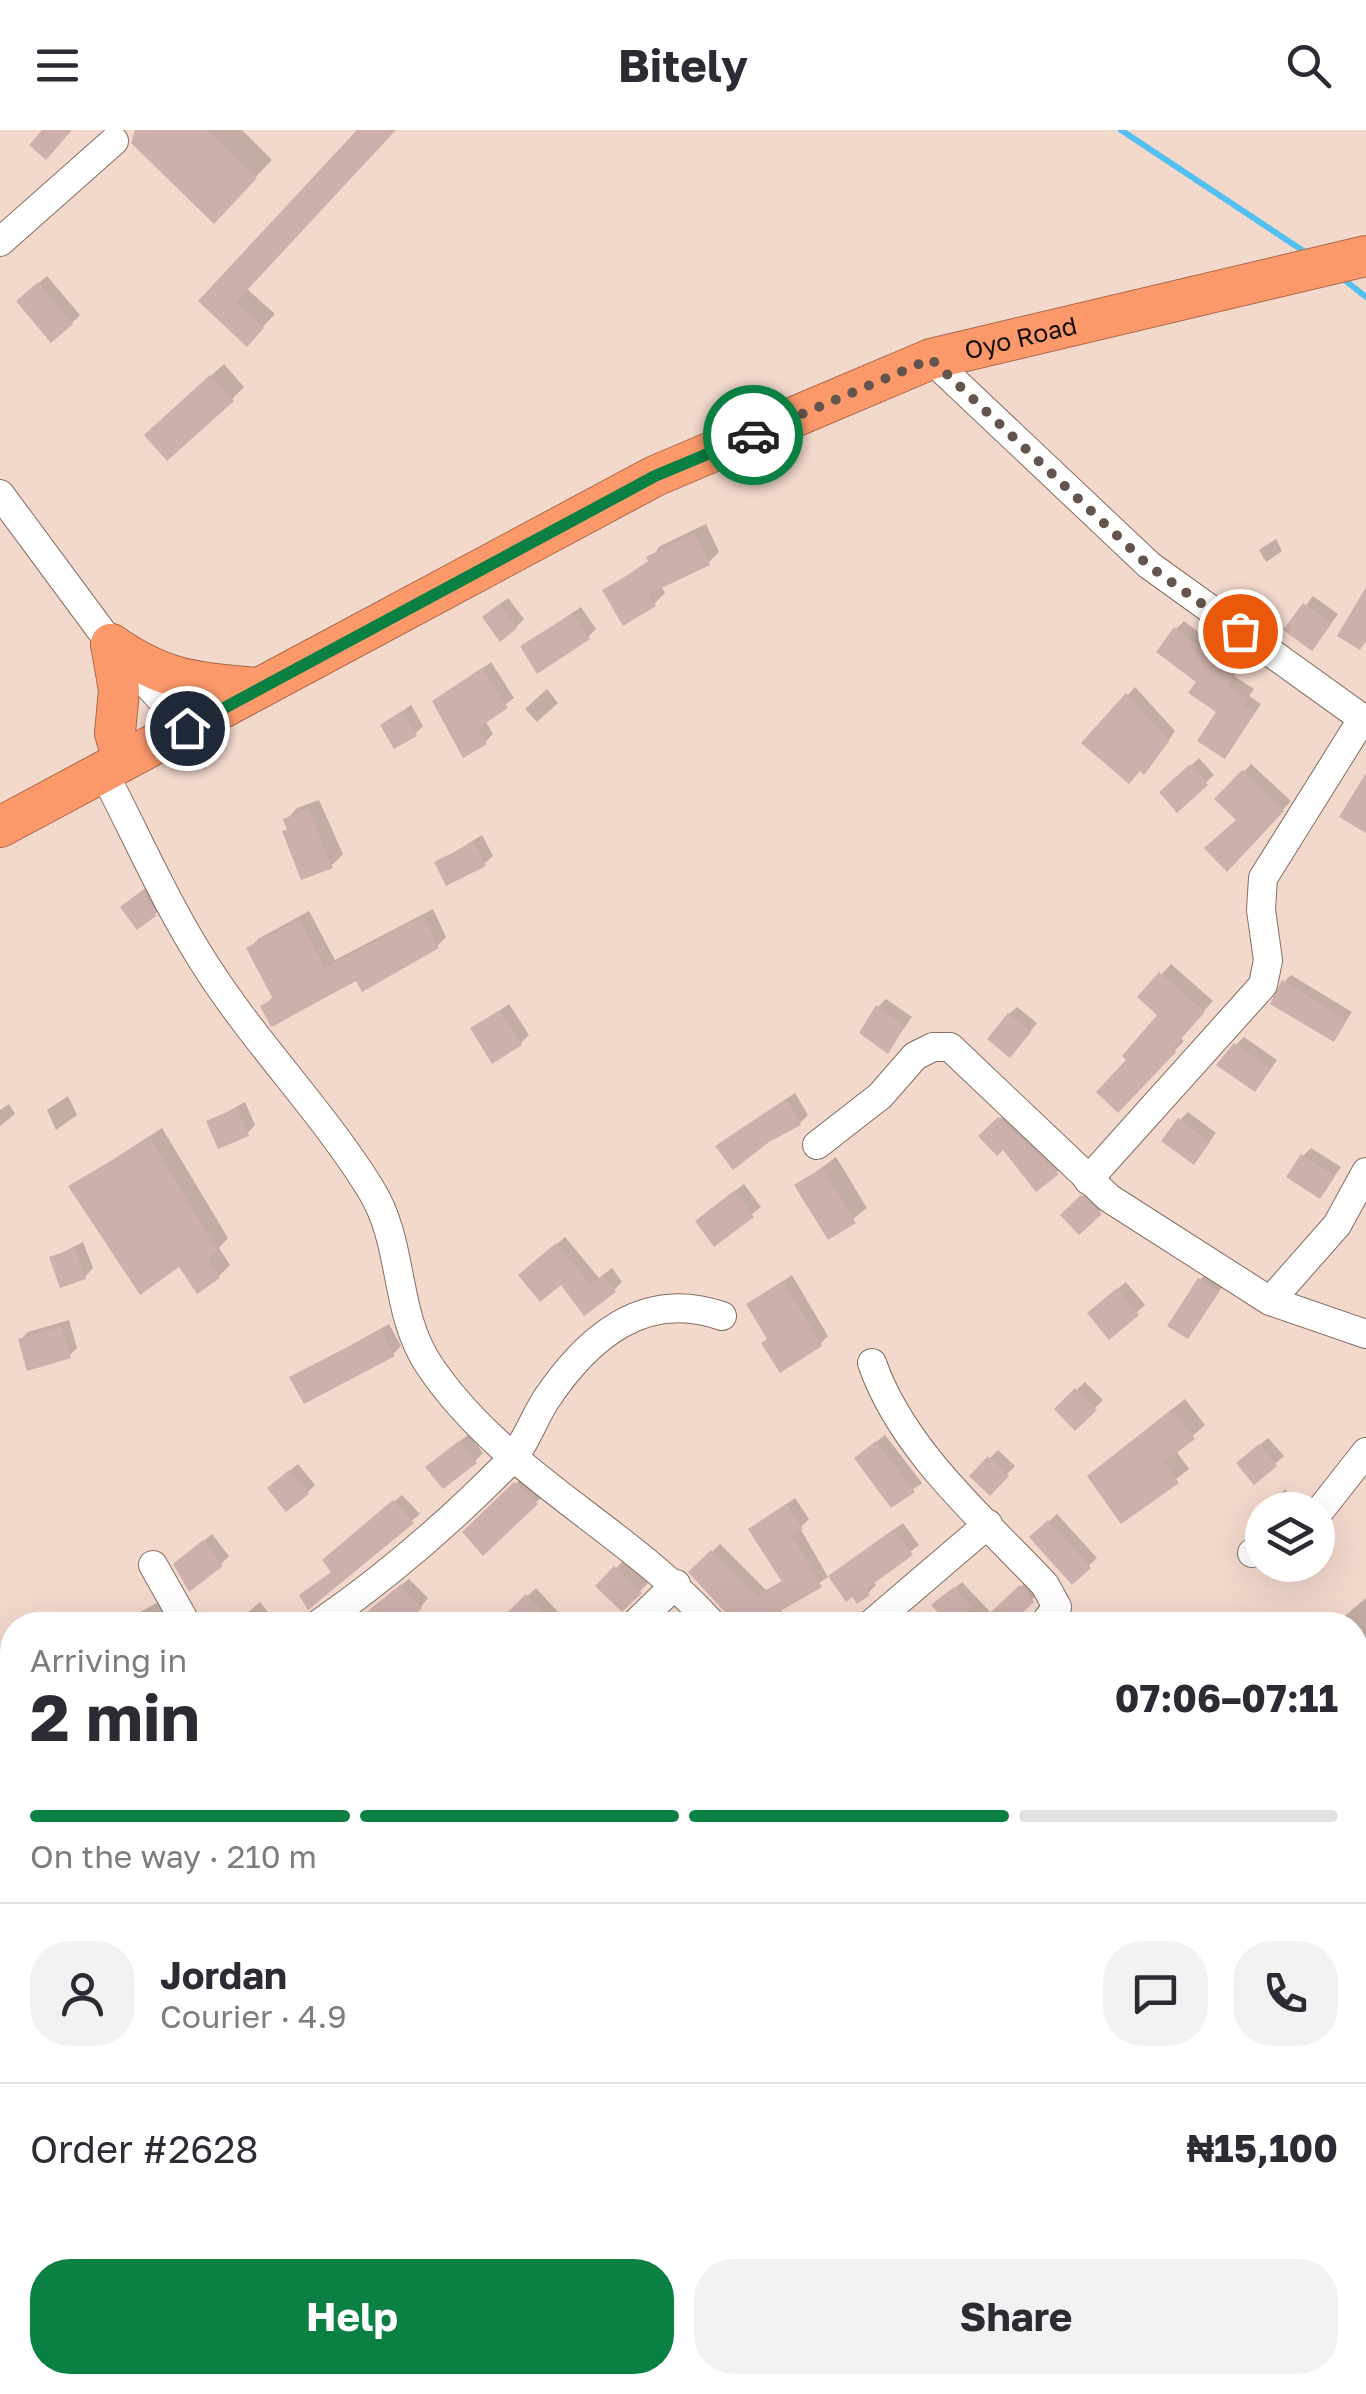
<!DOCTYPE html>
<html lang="en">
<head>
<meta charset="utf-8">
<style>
  :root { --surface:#fff; --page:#f2f2f3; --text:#2b2b33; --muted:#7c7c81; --line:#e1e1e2; --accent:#0b8043 }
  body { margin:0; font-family:"Golos Text",sans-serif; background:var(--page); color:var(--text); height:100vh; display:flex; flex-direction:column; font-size:38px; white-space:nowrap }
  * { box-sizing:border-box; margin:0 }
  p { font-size:32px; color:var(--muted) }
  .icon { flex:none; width:55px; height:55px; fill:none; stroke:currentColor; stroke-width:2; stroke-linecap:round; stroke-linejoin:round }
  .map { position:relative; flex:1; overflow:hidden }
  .details { position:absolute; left:0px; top:1482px; width:1368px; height:782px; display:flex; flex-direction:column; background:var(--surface); border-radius:40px 40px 0 0; box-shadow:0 10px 40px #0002 }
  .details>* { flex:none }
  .buttons { position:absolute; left:1245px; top:1362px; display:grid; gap:20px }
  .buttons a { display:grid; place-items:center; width:90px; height:90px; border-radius:50%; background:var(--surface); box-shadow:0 10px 40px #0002; font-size:50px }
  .pin { position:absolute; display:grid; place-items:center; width:85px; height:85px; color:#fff; margin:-42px; border:5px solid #fff; border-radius:50%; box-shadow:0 2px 10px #0007 }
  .courier { position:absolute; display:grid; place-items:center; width:100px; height:100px; margin:-50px; border:8px solid #0b8043; border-radius:50%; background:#fff; color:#222; box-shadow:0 2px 12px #0007 }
  .headline em { font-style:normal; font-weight:700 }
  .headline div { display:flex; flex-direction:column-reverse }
  .headline { display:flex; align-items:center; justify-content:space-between; height:170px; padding:0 30px }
  h1 { font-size:65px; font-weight:700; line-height:75px }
  .bar { display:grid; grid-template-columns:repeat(4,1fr); gap:15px 10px; align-content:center; height:120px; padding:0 30px }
  .bar i { height:12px; border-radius:8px; background:var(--line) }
  .bar .on { background:var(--accent) }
  .bar p { grid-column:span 4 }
  .line { display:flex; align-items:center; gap:25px; padding:0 30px; border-top:2px solid var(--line) }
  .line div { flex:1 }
  .round { display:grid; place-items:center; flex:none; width:105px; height:105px; border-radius:40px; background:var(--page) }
  .action { display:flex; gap:20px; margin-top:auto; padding:20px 30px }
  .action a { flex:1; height:115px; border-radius:40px; background:var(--accent); color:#fff; font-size:40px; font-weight:700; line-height:115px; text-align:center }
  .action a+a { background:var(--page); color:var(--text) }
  header { display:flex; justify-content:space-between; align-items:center; height:130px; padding:0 30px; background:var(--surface); font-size:45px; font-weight:700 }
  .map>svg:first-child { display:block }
</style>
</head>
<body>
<header><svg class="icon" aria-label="menu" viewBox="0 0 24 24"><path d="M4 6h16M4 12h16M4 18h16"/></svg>Bitely<svg class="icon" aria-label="search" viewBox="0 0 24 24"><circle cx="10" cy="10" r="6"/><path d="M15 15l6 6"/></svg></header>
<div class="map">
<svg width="1366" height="2264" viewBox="0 0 1366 2264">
  <rect width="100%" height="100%" fill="#f3d8cc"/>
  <path fill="#0003" d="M138 0H242L272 30 214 90 133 12Z
    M361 0H393L247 159 275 184 259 201 201 171Z
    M47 146 80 185 72 193 27 163Z
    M224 234 244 257 232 269 160 292Z
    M706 394 719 422 708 433 661 456 665 463 654 474 605 460 650 430 660 416Z
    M1276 409 1282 421 1266 432 1259 420Z
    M1313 466 1338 484 1319 510 1287 500Z
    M508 468 524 489 516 497 493 479Z
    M581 477 596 499 588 507 523 516Z
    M1184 491 1241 535 1234 546 1254 559 1249 566 1261 574 1232 617 1219 581 1199 551 1176 499Z
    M491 532 514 568 485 590 493 604 485 612 435 572Z
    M1135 557 1175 601 1152 634 1085 613Z
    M547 559 558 573 537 592 525 579Z
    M411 575 423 596 415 604 383 595Z
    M1199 628 1214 645 1177 679 1162 663Z
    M1251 634 1291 671 1227 739 1239 690 1218 669Z
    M319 670 343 724 332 735 285 702 289 698 286 690 297 678Z
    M482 705 493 726 484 734 437 733Z
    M151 754 163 776 155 784 131 769Z
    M433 779 446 807 437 816 357 847 274 896 263 877 274 866 249 819 258 809 309 781 335 830Z
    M1171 834 1213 871 1180 908 1184 911 1118 979 1130 930 1161 885 1141 867Z
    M1291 845 1352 882 1334 909 1284 852Z
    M886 869 912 887 888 921 878 877Z
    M509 874 529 905 521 913 473 899Z
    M1017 877 1037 893 1018 917 1009 884Z
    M1244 907 1277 930 1262 951 1236 915Z
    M795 963 808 985 800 993 726 1009Z
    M68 966 77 985 56 1000 47 980Z
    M245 972 255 995 247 1004 209 992Z
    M9 974 15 984 0 996V980Z
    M1008 981 1065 1035 1057 1042 981 1006Z
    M1188 982 1216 1003 1201 1023 1180 990Z
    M162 998 228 1108 219 1118 230 1135 219 1146 179 1134 72 1056Z
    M1311 1018 1341 1037 1320 1066 1303 1026Z
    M836 1027 867 1078 829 1107 797 1056Z
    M744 1054 761 1077 715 1113 706 1083Z
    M1090 1059 1107 1074 1079 1102 1063 1085Z
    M565 1107 599 1148 612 1138 622 1152 614 1160 561 1151 529 1138Z
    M83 1112 93 1138 85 1147 52 1128Z
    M1208 1142 1225 1153 1188 1206 1200 1150Z
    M792 1145 828 1206 820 1214 770 1208 749 1174Z
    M1126 1152 1145 1175 1109 1206 1098 1175Z
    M69 1190 77 1218 69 1226 20 1210 28 1202Z
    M389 1194 401 1216 393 1224 292 1248Z
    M1085 1252 1103 1270 1076 1297 1057 1279Z
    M1185 1269 1205 1295 1176 1321 1189 1339 1122 1391 1102 1335Z
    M469 1304 483 1323 475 1331 437 1329Z
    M885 1305 922 1353 892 1374 866 1320Z
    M1268 1308 1284 1326 1255 1352 1247 1325Z
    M998 1320 1015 1336 990 1362 973 1346Z
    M298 1334 315 1355 307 1363 279 1350Z
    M524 1346 544 1365 483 1422 465 1402Z
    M1285 1359 1302 1378 1262 1380V1392L1256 1385Z
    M402 1365 420 1384 309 1476 333 1441V1423Z
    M795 1368 809 1389 800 1398 828 1447 780 1479 792 1495H735L692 1442 720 1414 766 1460 784 1450 751 1399Z
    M1057 1384 1097 1428 1072 1451 1032 1407Z
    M903 1393 919 1415 873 1451 876 1455 868 1463 839 1439Z
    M212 1404 229 1426 221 1434 184 1427Z
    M624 1430 648 1453 622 1479 599 1456Z
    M409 1449 428 1468 406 1495H369V1480Z
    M1029 1449 1040 1462 1010 1490 1011 1495H952L935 1475 962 1452 992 1484Z
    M536 1458 570 1495H519L509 1484Z
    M1366 1468V1508L1355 1518V1495H1334Z
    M164 1469 176 1490 171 1495H137L134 1489 142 1481Z
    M260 1472 275 1491 271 1495H233Z
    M12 1539V1566H10V1542Z
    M1355 1617 1366 1628 1355 1641Z
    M12 2081V2120L7 2121 4 2112 0 2114V2085Z"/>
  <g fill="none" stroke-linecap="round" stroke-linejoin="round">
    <path stroke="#54c0f1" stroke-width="6" d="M1121 0 1308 124
      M1342 148 1366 167"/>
  </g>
  <path fill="#cdb0ab" d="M42 0H72L46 30 29 15Z
    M135 0H207L257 48 214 94 131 13Z
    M357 0H396L236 172 264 198 247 217 198 171Z
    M38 152 73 194 51 213 16 171Z
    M210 245 234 271 167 331 144 305Z
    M694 403 710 435 649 464 656 476 623 496 602 460 649 433 646 427Z
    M1366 457V511L1360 520 1337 506Z
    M1303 473 1332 493 1312 521 1283 500Z
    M499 474 517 498 500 512 482 487Z
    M573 483 590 509 537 544 520 516Z
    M1174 497 1235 544 1228 555 1247 568 1243 575 1255 582 1225 629 1197 611 1216 582 1188 563 1196 552 1156 522Z
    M482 538 508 578 478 598 487 614 463 628 432 571Z
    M1126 563 1169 611 1144 645 1140 641 1129 654 1081 613Z
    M402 581 417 606 394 619 380 595Z
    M1190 634 1208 655 1177 683 1159 662Z
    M1242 640 1284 681 1227 742 1204 718 1236 690 1214 669Z
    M1366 643V703L1339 687Z
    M308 679 333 738 301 750 282 701 287 700 283 689Z
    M474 712 486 736 446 756 434 732Z
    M143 760 156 786 137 800 120 777Z
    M423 786 439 818 362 862 356 851 271 897 260 876 273 869 246 818 300 789 325 838Z
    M1159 842 1205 882 1172 919 1176 922 1118 983 1096 962 1126 930 1122 926 1157 885 1137 867Z
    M1282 850 1347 890 1334 912 1270 874Z
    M876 875 905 896 888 924 859 903Z
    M500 880 522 915 492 934 470 898Z
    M1008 883 1031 902 1010 928 987 909Z
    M1234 913 1271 939 1255 962 1216 935Z
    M786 969 801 995 769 1012 733 1040 715 1016Z
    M237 978 249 1006 218 1019 206 991Z
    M998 987 1059 1044 1036 1062 1003 1020 997 1026 978 1006Z
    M1178 988 1210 1012 1194 1035 1161 1011Z
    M150 1008 218 1122 207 1128 220 1148 197 1164 179 1137 140 1165 68 1056Z
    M1301 1024 1335 1046 1320 1069 1286 1047Z
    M822 1038 856 1093 828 1110 794 1055Z
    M735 1060 754 1087 714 1117 695 1091Z
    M1081 1065 1102 1084 1079 1105 1060 1085Z
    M556 1113 590 1154 603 1145 616 1162 584 1186 561 1155 540 1172 518 1145Z
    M75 1118 86 1149 60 1158 49 1127Z
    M1198 1148 1219 1162 1188 1209 1167 1196Z
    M783 1151 822 1216 780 1243 761 1213 767 1209 746 1174Z
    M1117 1158 1139 1185 1109 1210 1087 1183Z
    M61 1196 71 1228 27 1241 18 1209Z
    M381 1200 395 1226 304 1274 289 1247Z
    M1075 1258 1097 1280 1075 1301 1054 1279Z
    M1172 1279 1195 1309 1164 1332 1179 1353 1121 1394 1087 1346Z
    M459 1311 477 1333 443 1359 425 1337Z
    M876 1311 915 1362 891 1378 854 1328Z
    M1259 1314 1277 1336 1254 1355 1236 1333Z
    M988 1326 1009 1346 990 1366 969 1346Z
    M289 1340 309 1364 286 1382 267 1358Z
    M514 1352 538 1374 483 1426 462 1402Z
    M393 1370 414 1393 308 1480 299 1465 331 1442 322 1430Z
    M786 1374 803 1399 792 1406 822 1457 772 1486 779 1495H730L726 1483 688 1442 711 1420 757 1466 782 1452 748 1399Z
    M1048 1390 1091 1438 1072 1455 1029 1407Z
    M894 1399 913 1425 866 1459 870 1465 857 1474 852 1467 846 1472 828 1446Z
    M203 1410 223 1436 189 1462 173 1434Z
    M614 1436 642 1463 622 1482 595 1456Z
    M400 1455 422 1478 415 1485 424 1495H351Z
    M1020 1455 1034 1472 1009 1495H977Z
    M954 1457 972 1477 950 1495 931 1475Z
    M526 1464 556 1495H516L506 1484Z"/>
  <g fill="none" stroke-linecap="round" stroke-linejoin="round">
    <defs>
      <path id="minor" d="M0 112 114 11
        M931 229 1149 435 1366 591
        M0 364 111 514 187 598
        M105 645C138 709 168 778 208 839 257 915 322 981 370 1058 405 1113 393 1181 429 1235 502 1344 628 1399 713 1495
        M817 1015 880 966 915 926 933 917H950L1109 1068 1270 1171 1366 1204
        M1088 1050 1263 855 1268 830 1261 780 1263 748 1363 588
        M1270 1171 1337 1095 1366 1042
        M872 1233C902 1320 983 1389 1045 1455L1057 1477 1043 1495
        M1318 1383 1366 1322
        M1252 1423 1262 1420
        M153 1435 187 1495
        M317 1495C388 1446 447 1395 508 1333 525 1316 533 1289 547 1268 589 1206 645 1159 722 1186
        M634 1495 676 1454
        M870 1495 988 1394
        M0 1598 6 1636 5 1822 0 1836"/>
      <g id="highway">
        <path d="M111 514C166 552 194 552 259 558"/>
        <path d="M111 514 119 560 115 603 123 630"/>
        <path id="s1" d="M0 697 655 346 931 229 1366 126"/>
        <path d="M1355 1871 1366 1869"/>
        <path d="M1355 1960 1366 1957"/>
        <path d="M0 2264 38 2252"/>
        <path d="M301 2264 340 2252"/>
      </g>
    </defs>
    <use href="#minor" stroke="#856d62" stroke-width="30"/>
    <use href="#highway" stroke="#ab6849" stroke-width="42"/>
    <use href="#minor" stroke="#fff" stroke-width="28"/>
    <use href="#highway" stroke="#fb996b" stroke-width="40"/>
  </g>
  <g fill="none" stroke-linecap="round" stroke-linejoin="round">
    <path stroke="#63544d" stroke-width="10" stroke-dasharray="0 18" d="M753 305 931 229 1149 436 1240 501"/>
    <path stroke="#0b8043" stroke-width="12" d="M187 598 655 346 753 305"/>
  </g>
  <g text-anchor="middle" stroke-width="9" stroke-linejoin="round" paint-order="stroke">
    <g font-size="25" fill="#160d09" stroke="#fde7dd">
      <text dy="9" stroke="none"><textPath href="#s1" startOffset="1135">Oyo Road</textPath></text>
    </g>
  </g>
</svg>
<div class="buttons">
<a><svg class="icon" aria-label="layers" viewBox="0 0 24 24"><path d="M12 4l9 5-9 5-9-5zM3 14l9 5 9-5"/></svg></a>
</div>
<div class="pin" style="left:1240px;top:501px;background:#ea580c"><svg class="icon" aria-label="bag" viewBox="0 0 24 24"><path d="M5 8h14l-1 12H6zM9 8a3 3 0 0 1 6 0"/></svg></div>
<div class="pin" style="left:187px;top:598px;background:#1f2937"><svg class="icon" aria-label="home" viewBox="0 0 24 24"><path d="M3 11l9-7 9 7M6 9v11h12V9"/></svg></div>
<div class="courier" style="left:753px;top:305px"><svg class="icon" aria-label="car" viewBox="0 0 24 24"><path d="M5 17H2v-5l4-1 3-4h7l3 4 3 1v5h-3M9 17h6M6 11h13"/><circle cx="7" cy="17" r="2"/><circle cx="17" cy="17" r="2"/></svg></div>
<section class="details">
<div class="headline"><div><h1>2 min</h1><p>Arriving in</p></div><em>07:06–07:11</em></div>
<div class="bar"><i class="on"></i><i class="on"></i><i class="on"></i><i></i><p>On the way · 210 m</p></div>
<div class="line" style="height:180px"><a class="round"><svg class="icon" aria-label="person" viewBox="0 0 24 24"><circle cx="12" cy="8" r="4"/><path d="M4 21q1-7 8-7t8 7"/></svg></a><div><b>Jordan</b><p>Courier · 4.9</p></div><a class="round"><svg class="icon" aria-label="chat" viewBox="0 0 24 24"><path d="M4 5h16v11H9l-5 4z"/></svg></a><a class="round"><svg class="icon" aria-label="phone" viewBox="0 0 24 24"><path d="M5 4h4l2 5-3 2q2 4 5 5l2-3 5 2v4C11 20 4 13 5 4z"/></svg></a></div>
<div class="line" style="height:130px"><div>Order #2628</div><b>₦15,100</b></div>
<div class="action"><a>Help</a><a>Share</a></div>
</section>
</div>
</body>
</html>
